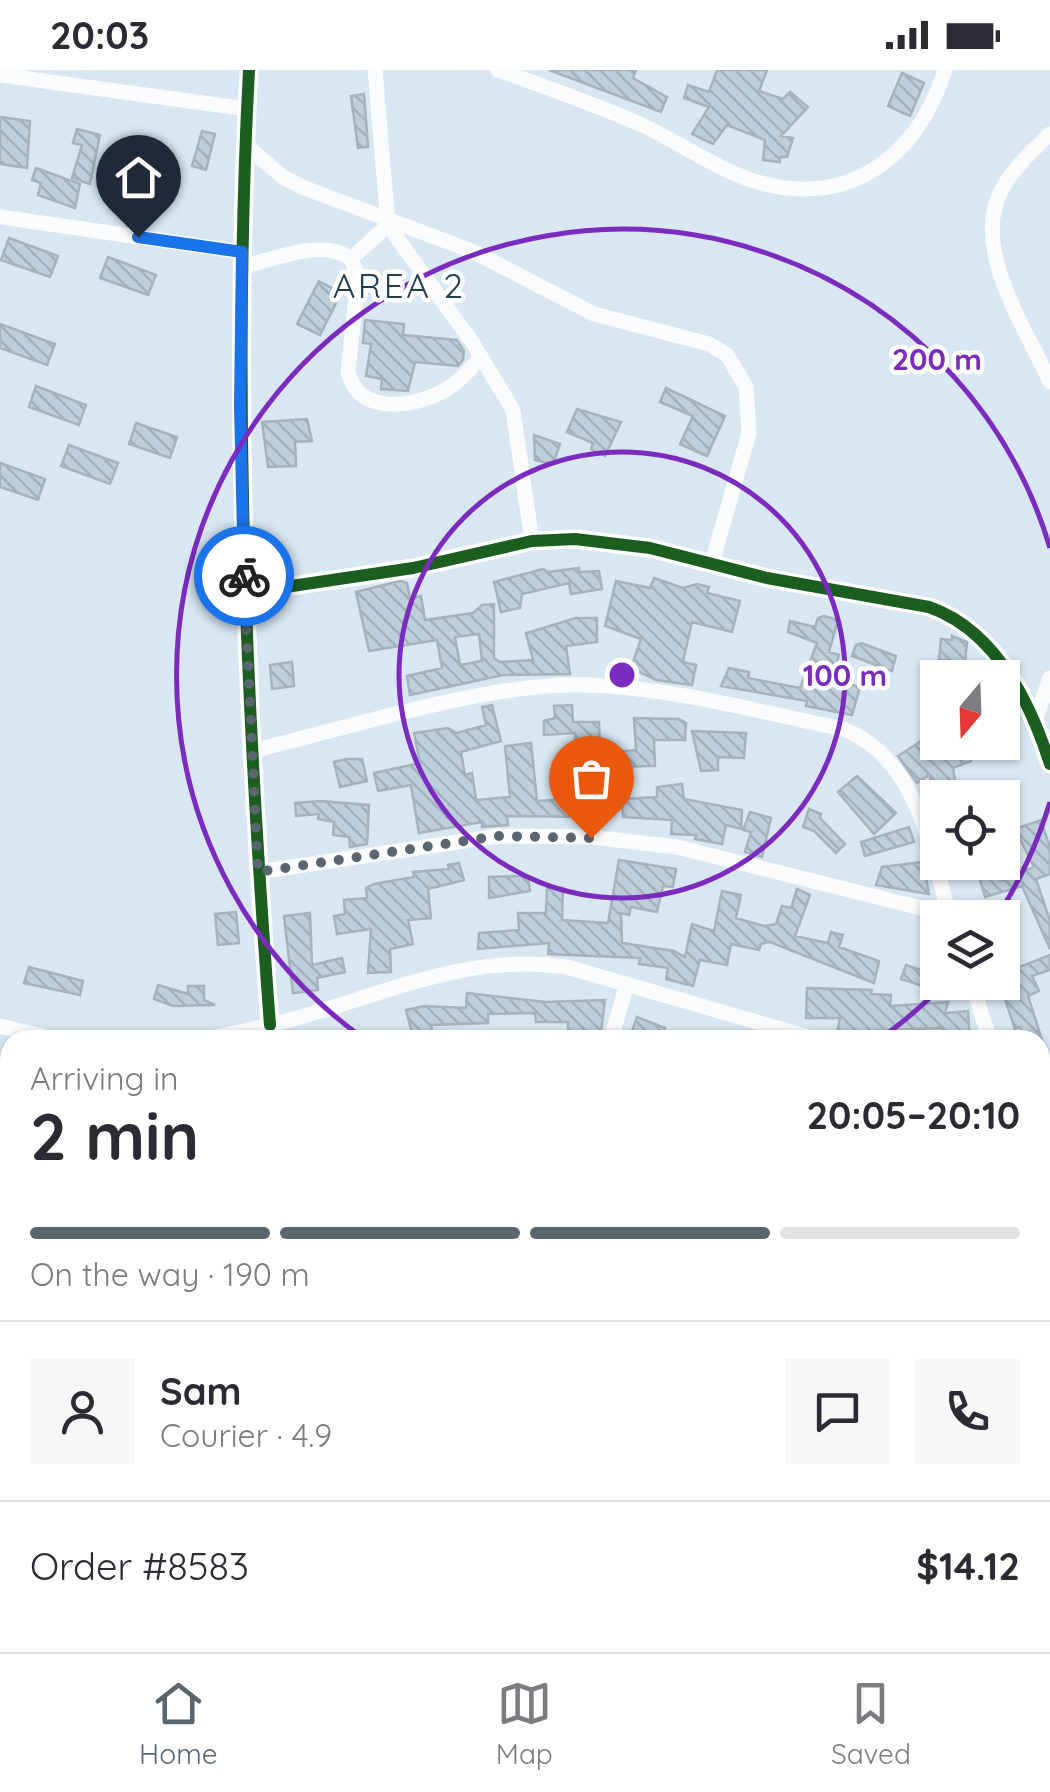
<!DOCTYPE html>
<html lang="en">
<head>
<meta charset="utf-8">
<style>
  :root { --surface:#fff; --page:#f7f7f7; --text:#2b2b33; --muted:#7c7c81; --line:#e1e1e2; --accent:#59666f }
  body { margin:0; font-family:Quicksand,sans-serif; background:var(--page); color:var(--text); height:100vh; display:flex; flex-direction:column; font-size:38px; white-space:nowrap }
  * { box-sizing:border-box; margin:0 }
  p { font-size:32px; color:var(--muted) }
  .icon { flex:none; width:55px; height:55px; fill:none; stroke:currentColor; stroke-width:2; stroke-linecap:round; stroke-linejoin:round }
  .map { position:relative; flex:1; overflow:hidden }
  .drawer { position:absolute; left:0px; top:960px; width:1050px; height:622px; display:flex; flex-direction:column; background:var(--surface); border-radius:30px 30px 0 0; box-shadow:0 2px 8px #0004 }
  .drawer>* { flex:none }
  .needle { width:65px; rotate:199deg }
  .fabs { position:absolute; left:920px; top:590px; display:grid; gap:20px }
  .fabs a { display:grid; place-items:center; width:100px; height:100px; border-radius:0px; background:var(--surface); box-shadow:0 2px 8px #0004; font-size:50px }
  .pin { position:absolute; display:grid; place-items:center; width:85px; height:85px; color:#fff; margin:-102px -42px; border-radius:50% 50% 50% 0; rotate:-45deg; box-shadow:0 0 10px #0007 }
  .pin .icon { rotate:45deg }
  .courier { position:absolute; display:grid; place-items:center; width:100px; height:100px; margin:-50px; border:8px solid #1a73e8; border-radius:50%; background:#fff; color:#222; box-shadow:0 2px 12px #0007 }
  .headline em { font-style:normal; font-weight:700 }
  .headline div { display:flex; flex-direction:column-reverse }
  .headline { display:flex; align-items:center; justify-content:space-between; height:170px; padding:0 30px }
  h1 { font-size:65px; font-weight:700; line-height:75px }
  .bar { display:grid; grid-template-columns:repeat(4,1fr); gap:15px 10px; align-content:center; height:120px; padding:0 30px }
  .bar i { height:12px; border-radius:8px; background:var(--line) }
  .bar .active { background:var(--accent) }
  .bar p { grid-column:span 4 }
  .line { display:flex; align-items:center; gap:25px; padding:0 30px; border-top:2px solid var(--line) }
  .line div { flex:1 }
  .round { display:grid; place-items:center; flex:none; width:105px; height:105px; border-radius:0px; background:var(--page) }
  .status { display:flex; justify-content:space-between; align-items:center; height:70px; padding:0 50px; background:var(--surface); direction:ltr }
  .status svg { height:28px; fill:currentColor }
  .tab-bar { display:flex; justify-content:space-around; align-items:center; height:140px; border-top:2px solid var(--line); background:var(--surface); font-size:28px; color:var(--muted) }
  .tab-bar a { display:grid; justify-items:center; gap:5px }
  .tab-bar .active { color:var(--accent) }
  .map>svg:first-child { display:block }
</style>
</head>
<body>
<div class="status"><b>20:03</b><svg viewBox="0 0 49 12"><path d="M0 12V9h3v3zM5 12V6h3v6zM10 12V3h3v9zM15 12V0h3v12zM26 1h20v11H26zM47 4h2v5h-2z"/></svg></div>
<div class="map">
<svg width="1050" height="1582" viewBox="0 0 1050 1582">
  <defs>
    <pattern id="building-back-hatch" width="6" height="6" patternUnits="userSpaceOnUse" patternTransform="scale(2.5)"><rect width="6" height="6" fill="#becedb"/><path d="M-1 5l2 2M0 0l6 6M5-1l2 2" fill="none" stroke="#a2b1bc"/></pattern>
  </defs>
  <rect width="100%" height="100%" fill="#d8e7f2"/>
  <path fill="url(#building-back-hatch)" stroke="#a6b2bc" stroke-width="2.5" fill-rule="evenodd" d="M549 0H636L633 8 667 27 661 42Z
    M717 0H767L759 21 783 29 790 22 808 37 781 66 793 68 787 87H780V92L763 90 765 70 727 55 713 74 692 64 709 37 684 28 688 15 709 22Z
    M902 3 924 13 910 46 888 36Z
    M364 24 368 77 358 78 351 26Z
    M0 47 30 51 27 98 0 94Z
    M77 59 100 65 90 114 72 108 82 75 73 73Z
    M202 61 215 64 206 100 192 96Z
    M121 93 162 100 160 112 130 107 127 118 114 114Z
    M36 98 80 114 75 138 38 125 41 113 32 110Z
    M9 168 58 186 50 207 1 190Z
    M108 187 156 205 148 225 100 208Z
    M319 211 341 223 320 265 297 254Z
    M365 250 404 254 403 265 457 270 464 281 463 290 458 296 415 292 408 321 381 319 382 309 366 306 371 274 363 273Z
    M0 254 55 274 47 295 0 278Z
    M36 316 86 335 79 355 29 337Z
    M666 318 725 346 707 386 680 374 693 346 660 332Z
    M577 339 621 352 605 386 591 379 593 373 567 362Z
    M307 349 312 371 295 372 296 396 268 397 262 352Z
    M136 353 177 367 170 388 129 374Z
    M534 365 560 374 553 394 535 390Z
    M69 375 118 393 110 414 61 396Z
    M0 393 45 409 38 430 0 417Z
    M579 498V502L599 501 602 519 571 524 569 513 522 524 520 538 501 542 494 512 543 499 548 502Z
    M654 508 683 518 697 514 709 517 707 523 740 531 732 562 692 552 683 592 696 595 692 615 656 610 631 598 641 569 605 556 616 511 650 518Z
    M400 511 407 513 410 528 421 526 425 550 473 543 482 535 494 534V588L500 592 533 590 526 563 576 548H597V572L566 576 570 604 503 605 410 625 407 606 442 598 437 570 369 581 356 522ZM479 564 482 591 460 595 455 567Z
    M824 546 838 550 829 582 839 585 832 609 860 617 852 645 806 636 807 631 721 616 729 598 749 602 748 608 800 618 817 573 788 562 790 551 815 557 818 548Z
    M952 566 967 572 965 592 939 590 941 569 952 570Z
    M861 573 896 586 892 601 852 586 856 575Z
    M292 592 294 616 272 619 270 595Z
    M492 635 501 671 461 682 465 705 472 703 476 730 510 727 505 676 531 673 537 731 594 727V747L507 746 508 755 482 757V752L419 763 411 715 378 721 374 703 420 693 414 663 448 658 457 663 486 655 482 637Z
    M572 635 573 652H599L600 684 636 680 634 648 679 649 686 653 685 670H654L655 696 602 697 603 725H585L584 694H579L580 674H575V663L544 665V651L555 648 554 636Z
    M938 657V672H964L971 691 953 698 956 716 948 717 952 728H938L929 705 917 713 898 686 924 669 922 663Z
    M692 661 746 663 744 688 718 687V700L701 701Z
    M347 689H362L367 711 340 717 334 692Z
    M857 706 896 743 874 764 838 722Z
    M682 714 684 729 742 740 741 759 726 755 722 774 695 769 696 765 671 764 672 750 623 747 622 729 657 727V717Z
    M321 731 369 735 367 774 350 777 349 767 333 765 334 752 318 749 319 744 296 746 295 733Z
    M809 739 821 744 820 748 845 774 836 783 814 761 803 757Z
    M750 742 771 748 762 787 745 782 751 762 743 760Z
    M1041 750 1050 778V804L1036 809 1050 851V879L1022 816 985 827 978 803 998 797 1002 810 1034 797 1015 759Z
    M909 757 914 772 865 786 861 772Z
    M619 790 676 799 673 817 663 816 657 842 631 837 629 845 621 843 622 873 674 881 685 887 692 854 714 861 722 821 741 825 736 848 764 856 776 854 782 836 791 838 797 819 810 825 795 866 828 873 831 862 843 865 839 877 879 891 874 913 770 872 761 874 759 880 731 874 727 895 700 890 693 916 666 909 668 898 639 894 640 888 548 884 549 873 478 879 479 863 519 860 518 843H546L547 817 563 818 562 850 608 853Z
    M923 792 929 824 876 815 882 797Z
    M459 793 464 810 428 819 431 848 408 850 413 874 390 879 391 902 368 903 371 859 337 864 334 846 345 844 344 830 367 828 366 818 374 814 414 807 413 802 449 799 448 795Z
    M518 806 528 807 530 821 489 828V807Z
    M236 842 239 873 218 875 215 844Z
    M310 843 312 895 342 888 345 902 317 908 318 920 293 923 284 846Z
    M935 879 938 921 901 909 906 895 927 902Z
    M1050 885V900L1032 906 1039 921 1028 926 1042 970H1025L1020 957 1015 959 999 912 1011 906 1009 901Z
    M29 897 83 911 80 925 24 913Z
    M158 915 188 924V916H204V930L215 935 173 936 154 929Z
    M807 918 872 920 871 924 891 925 890 936 948 932 945 943 968 941 970 970H943V958L868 961 866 970 836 968 840 948H806Z
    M467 923 546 932 605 930 600 970H568V952H536L535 943 488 944V953L431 955 434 970H414L406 940 424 936 466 938Z
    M637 947 665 958 660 970H629Z"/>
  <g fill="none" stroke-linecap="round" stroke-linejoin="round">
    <path stroke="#f9fbfd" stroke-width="15" d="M249 0C232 319 246 637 270 955
      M375 0 388 155 472 272 513 340 532 471
      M498 0C546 17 595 34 642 55 679 72 713 97 751 110 846 141 917 89 945 0
      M0 5 247 39
      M1050 64C1032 81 1011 100 1000 123 972 181 1027 260 1050 312
      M247 76 283 107 302 117 472 181 594 244 709 274 727 285 746 317 749 363 712 493
      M0 147 242 182
      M351 189 388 155
      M241 197C272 190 325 167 351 189L358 206 348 302C358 346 415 338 447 319 460 311 471 299 481 287
      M245 523 413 498 532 471 575 469 650 478 767 508 929 537C995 560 1030 631 1050 694
      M1036 648 1050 608
      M252 681C351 657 489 612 588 615 673 618 760 642 843 659 917 687 931 780 950 848
      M258 802 498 766 591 767 677 777 949 845
      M971 912 990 970
      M0 956 59 970
      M203 970C237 962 273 956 307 945 394 920 474 883 567 897L819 970
      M611 970 626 917
      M1040 998H1050
      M0 1106 5 1094
      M1040 1145H1050
      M1040 1238 1050 1239
      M1040 1527 1050 1523"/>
    <defs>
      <path id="cycleway" d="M249 0C232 319 246 637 270 955
        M245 523 413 498 532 471 575 469 650 478 767 508 929 537C995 560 1030 631 1050 694"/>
    </defs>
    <use href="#cycleway" stroke="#fff" stroke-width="19"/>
    <use href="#cycleway" stroke="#1b5e20" stroke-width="12"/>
  </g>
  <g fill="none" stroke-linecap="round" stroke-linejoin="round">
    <path stroke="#59666f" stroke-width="10" stroke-dasharray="0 18" d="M244 506 258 802 498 766 591 768"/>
    <path stroke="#1a73e8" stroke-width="12" d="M138 167 242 182 240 336 244 506"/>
  </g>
  <g fill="none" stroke="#7b2cbf" stroke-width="5">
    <circle cx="622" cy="605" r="223"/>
    <path d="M1050 732A446 446 0 0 1 998 845M943 915A446 446 0 0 1 881 968M363 968A446 446 0 1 1 1050 478"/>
  </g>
  <g text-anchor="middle" stroke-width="9" stroke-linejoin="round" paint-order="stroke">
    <g font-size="35" letter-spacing="2.5" fill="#223e52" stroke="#fff">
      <text x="399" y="228">AREA 2</text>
    </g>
  </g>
  <circle cx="622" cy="605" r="15" fill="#7b2cbf" stroke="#fff" stroke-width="5"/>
  <g font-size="30" text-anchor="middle" font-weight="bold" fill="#7b2cbf" stroke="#fff" stroke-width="9" stroke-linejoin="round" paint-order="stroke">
    <text x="937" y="300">200 m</text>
    <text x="845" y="616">100 m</text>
  </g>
</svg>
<div class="fabs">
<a><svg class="needle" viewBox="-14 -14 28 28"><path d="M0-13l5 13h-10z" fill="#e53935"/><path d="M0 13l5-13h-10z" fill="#7c7c81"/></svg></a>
<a><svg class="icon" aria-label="locate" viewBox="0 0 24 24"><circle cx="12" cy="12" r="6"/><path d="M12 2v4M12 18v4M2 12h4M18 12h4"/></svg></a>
<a><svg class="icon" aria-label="layers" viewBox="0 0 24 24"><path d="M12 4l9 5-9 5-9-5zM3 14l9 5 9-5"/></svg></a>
</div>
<div class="pin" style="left:591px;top:768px;background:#ea580c"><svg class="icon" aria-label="bag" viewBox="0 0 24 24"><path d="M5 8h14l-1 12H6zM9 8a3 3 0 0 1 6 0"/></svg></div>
<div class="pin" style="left:138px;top:167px;background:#1f2937"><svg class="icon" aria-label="home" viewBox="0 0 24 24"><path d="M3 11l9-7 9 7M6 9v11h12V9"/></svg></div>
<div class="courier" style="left:244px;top:506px"><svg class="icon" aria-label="bike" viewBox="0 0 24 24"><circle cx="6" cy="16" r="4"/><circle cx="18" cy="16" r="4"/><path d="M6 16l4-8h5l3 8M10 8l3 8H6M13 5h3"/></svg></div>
<section class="drawer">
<div class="headline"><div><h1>2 min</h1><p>Arriving in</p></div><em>20:05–20:10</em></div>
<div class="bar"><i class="active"></i><i class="active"></i><i class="active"></i><i></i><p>On the way · 190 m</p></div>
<div class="line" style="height:180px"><a class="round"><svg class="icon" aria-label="person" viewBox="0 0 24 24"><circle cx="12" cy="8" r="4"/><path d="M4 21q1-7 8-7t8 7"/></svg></a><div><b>Sam</b><p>Courier · 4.9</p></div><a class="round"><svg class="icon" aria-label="chat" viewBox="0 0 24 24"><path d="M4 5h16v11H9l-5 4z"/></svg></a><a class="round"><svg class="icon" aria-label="phone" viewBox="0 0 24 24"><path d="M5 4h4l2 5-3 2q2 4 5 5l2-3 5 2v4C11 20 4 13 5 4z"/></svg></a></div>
<div class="line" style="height:130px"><div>Order #8583</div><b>$14.12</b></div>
</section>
</div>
<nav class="tab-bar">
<a class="active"><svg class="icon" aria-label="home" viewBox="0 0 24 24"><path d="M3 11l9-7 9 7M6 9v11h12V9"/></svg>Home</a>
<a><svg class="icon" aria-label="map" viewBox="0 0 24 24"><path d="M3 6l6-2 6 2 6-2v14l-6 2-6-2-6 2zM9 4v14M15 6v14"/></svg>Map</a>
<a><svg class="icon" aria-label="saved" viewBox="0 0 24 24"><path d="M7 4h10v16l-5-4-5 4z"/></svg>Saved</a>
</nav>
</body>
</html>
